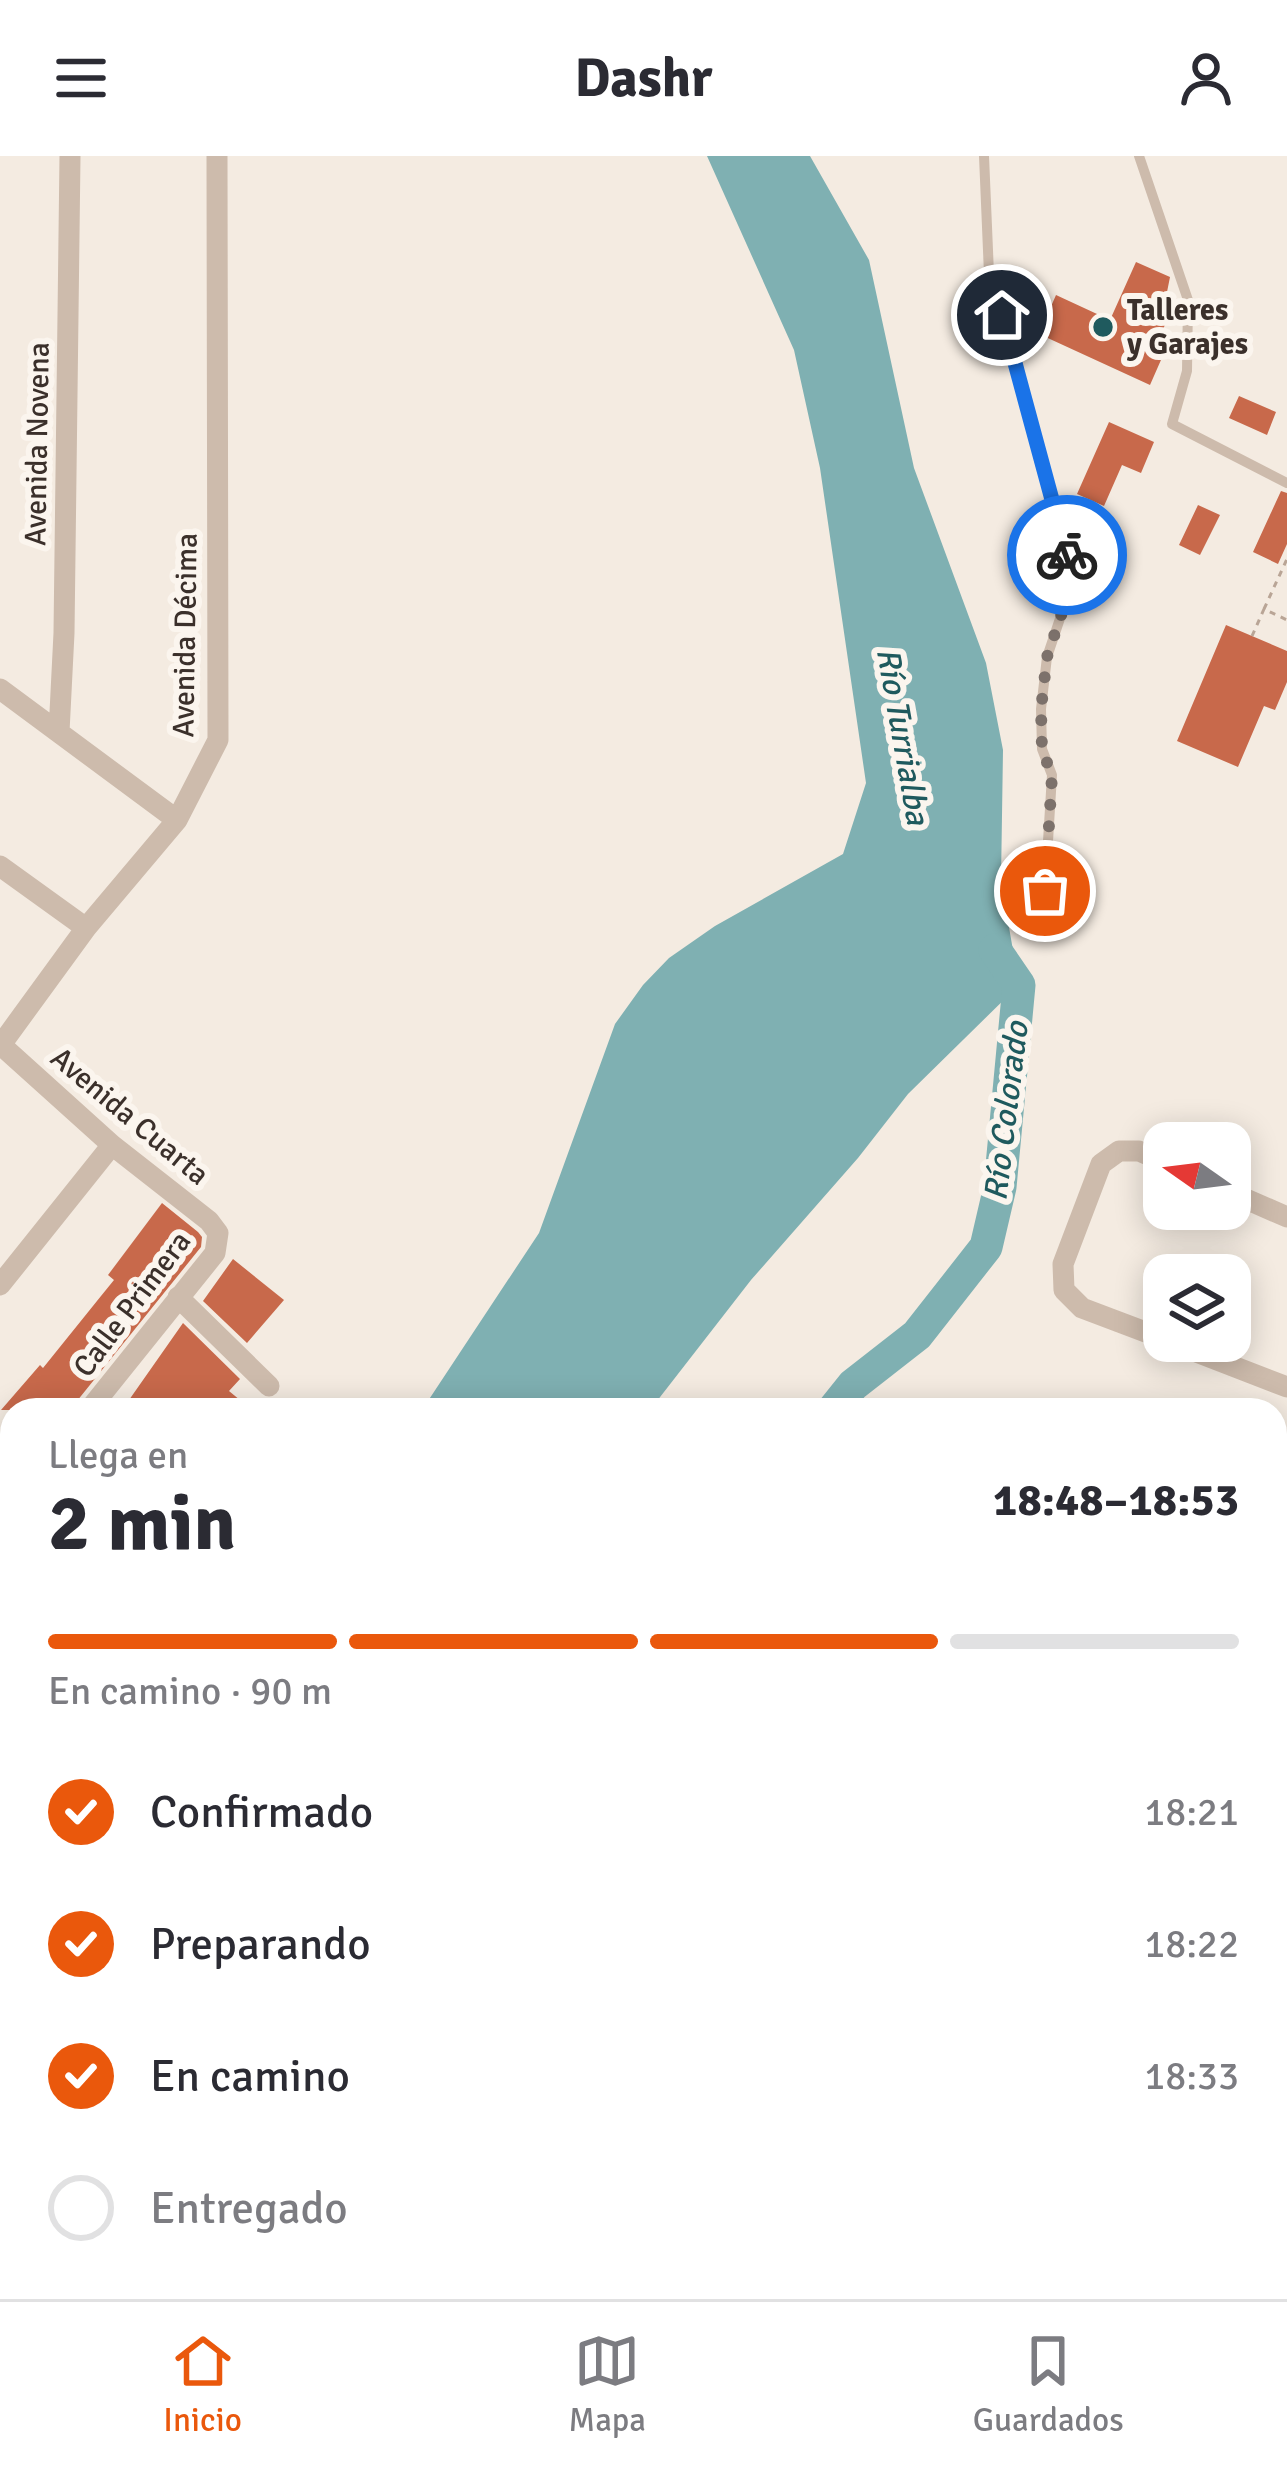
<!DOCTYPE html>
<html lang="es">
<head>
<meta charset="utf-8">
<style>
  :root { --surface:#fff; --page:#f7f7f7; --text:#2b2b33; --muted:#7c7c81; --line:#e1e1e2; --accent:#ea580c }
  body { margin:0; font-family:Signika,sans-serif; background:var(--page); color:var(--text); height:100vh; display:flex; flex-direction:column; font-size:45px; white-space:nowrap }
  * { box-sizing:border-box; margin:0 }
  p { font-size:39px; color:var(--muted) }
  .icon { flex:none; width:66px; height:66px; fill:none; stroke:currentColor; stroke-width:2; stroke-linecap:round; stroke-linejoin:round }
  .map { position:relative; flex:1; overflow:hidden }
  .side { position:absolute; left:0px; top:1242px; width:1287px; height:903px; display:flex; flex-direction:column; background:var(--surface); border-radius:36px 36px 0 0; box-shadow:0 6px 30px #0003 }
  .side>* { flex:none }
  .needle { width:78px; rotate:284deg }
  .buttons { position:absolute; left:1143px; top:966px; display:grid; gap:24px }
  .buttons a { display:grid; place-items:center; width:108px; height:108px; border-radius:24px; background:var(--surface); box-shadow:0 6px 30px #0003; font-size:60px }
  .pin { position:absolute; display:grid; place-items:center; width:102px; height:102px; color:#fff; margin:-51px; border:6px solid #fff; border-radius:50%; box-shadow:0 3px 12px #0007 }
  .courier { position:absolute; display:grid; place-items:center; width:120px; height:120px; margin:-60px; border:9px solid #1a73e8; border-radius:50%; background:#fff; color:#222; box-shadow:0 3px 15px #0007 }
  .overview em { font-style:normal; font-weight:700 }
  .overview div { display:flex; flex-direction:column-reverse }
  .overview { display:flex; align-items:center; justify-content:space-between; height:204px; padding:0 48px }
  h1 { font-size:78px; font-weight:700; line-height:90px }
  .bar { display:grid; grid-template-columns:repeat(4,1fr); gap:18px 12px; align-content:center; height:144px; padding:0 48px }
  .bar i { height:15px; border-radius:9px; background:var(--line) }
  .bar .current { background:var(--accent) }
  .bar p { grid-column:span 4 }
  ol { padding:0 48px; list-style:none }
  li { display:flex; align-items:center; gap:36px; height:132px }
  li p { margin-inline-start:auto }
  li .icon { padding:12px; border-radius:50%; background:var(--accent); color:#fff; stroke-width:4 }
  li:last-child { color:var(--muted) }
  li i { width:66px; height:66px; border:6px solid var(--line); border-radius:50% }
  header { display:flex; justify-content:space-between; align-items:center; height:156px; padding:0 48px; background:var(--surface); font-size:54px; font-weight:700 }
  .dock { display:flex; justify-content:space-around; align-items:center; height:168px; border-top:3px solid var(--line); background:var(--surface); font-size:33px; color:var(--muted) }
  .dock a { display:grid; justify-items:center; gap:6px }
  .dock .current { color:var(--accent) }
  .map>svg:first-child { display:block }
</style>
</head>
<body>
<header><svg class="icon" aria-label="menu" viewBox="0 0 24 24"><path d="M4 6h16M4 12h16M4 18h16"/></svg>Dashr<svg class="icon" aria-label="person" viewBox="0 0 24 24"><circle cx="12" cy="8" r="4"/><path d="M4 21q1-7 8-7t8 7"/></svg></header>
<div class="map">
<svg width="1287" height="2143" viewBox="0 0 1287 2143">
  <rect width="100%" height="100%" fill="#f4ebe1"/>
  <path fill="#7fb0b2" d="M707 0H810L869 104 914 312 986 507 1003 594 1001 725 1019 829 908 938 858 1002 751 1124 650 1254H422L539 1077 615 868 643 829 669 802 715 770 843 698 866 627 820 312 794 194Z
    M12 1686V1946L0 1960V1694Z"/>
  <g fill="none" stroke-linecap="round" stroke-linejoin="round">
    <path stroke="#7fb0b2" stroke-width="33" d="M833 1254 853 1229 917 1179 986 1091 1000 1031 1019 829 995 794
      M909 2143 917 2133"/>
  </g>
  <path fill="#c8694b" d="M1136 106 1170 121 1167 136 1177 143 1158 184 1168 188 1150 229 1039 178 1056 139 1110 164Z
    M1239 240 1276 256 1267 279 1229 262Z
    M1109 266 1154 286 1141 317 1122 309 1104 350 1077 338Z
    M1281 335 1287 337V388L1278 408 1253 396Z
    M1198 349 1220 359 1200 399 1179 389Z
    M1226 469 1287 495V526L1275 554 1264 550 1238 611 1177 585Z
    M162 1047 198 1076 202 1081 201 1091 77 1245 74 1254H1L40 1209 43 1212 101 1140 114 1124 108 1119Z
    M233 1103 284 1144 247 1187 203 1145Z
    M183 1167 240 1223 229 1235 252 1254H122Z"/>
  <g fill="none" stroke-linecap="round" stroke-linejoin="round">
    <path stroke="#b9a596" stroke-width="3" stroke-dasharray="6 6" stroke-linecap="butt" d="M1264 453 1287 403
      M1252 480 1264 453 1287 464"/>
    <path stroke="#cdbbac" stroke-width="10" d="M984 0 989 118 1016 201 1040 307 1073 424 1047 501 1041 553 1042 593 1052 619 1045 735
      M1139 0 1188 144 1187 215 1172 268 1287 327"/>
    <path stroke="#cdbbac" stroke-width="21" d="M0 533 177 664
      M59 576 64 477 70 0
      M0 710 86 772
      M0 888 112 989 209 1065 218 1077 215 1097 89 1254
      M0 890 86 772 177 664 218 584 217 0
      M1164 1006 1139 995H1119L1101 1008 1063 1108 1064 1134 1082 1152 1164 1183
      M1230 1036 1287 1061
      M0 1129 112 989
      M178 1141 269 1230
      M1168 1185 1287 1231
      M0 1368 12 1352
      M0 1431 12 1442
      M176 2133 182 2143
      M341 2133 344 2143
      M619 2133 622 2143
      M765 2133 768 2143
      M1148 2133 1169 2143
      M495 2143 527 2133"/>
  </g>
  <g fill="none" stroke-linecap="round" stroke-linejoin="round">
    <path stroke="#7c716b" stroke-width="12" stroke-dasharray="0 21.6" d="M1045 735 1052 620 1042 593 1041 553 1047 501 1073 424 1067 399"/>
    <path stroke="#1a73e8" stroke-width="15" d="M1002 159 1067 399"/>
  </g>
  <circle fill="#1f5a5e" stroke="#fbf5ee" stroke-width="4.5" cx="1103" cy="171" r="12"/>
  <g text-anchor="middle" stroke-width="12" stroke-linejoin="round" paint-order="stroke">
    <g font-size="30" font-weight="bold" fill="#3b302b" stroke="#fbf5ee" text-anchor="start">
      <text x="1127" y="164">Talleres<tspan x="1127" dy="34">y Garajes</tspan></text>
    </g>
    <g font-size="30" fill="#3b302b" stroke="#fbf5ee">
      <text transform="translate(37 288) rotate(-89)" y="10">Avenida Novena</text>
      <text transform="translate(185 479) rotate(-89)" y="10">Avenida Décima</text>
      <text transform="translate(130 960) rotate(40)" y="10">Avenida Cuarta</text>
      <text transform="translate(132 1148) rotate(-53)" y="10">Calle Primera</text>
    </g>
    <g font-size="33" font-style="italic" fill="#1f5a5e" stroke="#fbf5ee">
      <text transform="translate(904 580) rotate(80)" y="12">Río Turrialba</text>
      <text transform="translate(1005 955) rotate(-83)" y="12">Río Colorado</text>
    </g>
  </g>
</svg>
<div class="buttons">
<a><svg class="needle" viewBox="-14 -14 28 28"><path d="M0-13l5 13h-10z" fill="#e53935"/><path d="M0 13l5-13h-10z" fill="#7c7c81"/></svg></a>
<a><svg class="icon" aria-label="layers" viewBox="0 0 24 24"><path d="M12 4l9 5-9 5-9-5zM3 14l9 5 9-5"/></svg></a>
</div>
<div class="pin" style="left:1045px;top:735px;background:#ea580c"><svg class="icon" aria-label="bag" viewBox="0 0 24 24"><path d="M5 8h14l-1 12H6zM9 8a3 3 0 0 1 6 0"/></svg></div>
<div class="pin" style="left:1002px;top:159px;background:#1f2937"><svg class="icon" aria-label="home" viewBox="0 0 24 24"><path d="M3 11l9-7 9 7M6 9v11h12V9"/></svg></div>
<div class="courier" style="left:1067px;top:399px"><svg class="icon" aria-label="bike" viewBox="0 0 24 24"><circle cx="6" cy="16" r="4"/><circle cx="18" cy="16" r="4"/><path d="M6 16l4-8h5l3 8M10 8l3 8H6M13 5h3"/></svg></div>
<section class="side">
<div class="overview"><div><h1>2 min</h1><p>Llega en</p></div><em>18:48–18:53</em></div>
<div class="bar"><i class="current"></i><i class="current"></i><i class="current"></i><i></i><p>En camino · 90 m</p></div>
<ol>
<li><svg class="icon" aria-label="check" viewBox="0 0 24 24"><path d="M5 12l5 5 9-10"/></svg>Confirmado<p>18:21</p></li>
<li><svg class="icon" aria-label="check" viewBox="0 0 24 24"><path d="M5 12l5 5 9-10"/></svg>Preparando<p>18:22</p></li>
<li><svg class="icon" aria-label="check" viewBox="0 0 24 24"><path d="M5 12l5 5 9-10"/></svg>En camino<p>18:33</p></li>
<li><i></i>Entregado</li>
</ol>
</section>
</div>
<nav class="dock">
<a class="current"><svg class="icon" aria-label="home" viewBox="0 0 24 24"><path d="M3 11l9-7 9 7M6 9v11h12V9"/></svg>Inicio</a>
<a><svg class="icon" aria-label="map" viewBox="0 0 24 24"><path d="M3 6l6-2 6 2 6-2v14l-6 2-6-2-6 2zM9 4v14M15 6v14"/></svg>Mapa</a>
<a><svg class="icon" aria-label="saved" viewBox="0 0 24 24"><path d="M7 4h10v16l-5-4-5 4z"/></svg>Guardados</a>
</nav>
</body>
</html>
